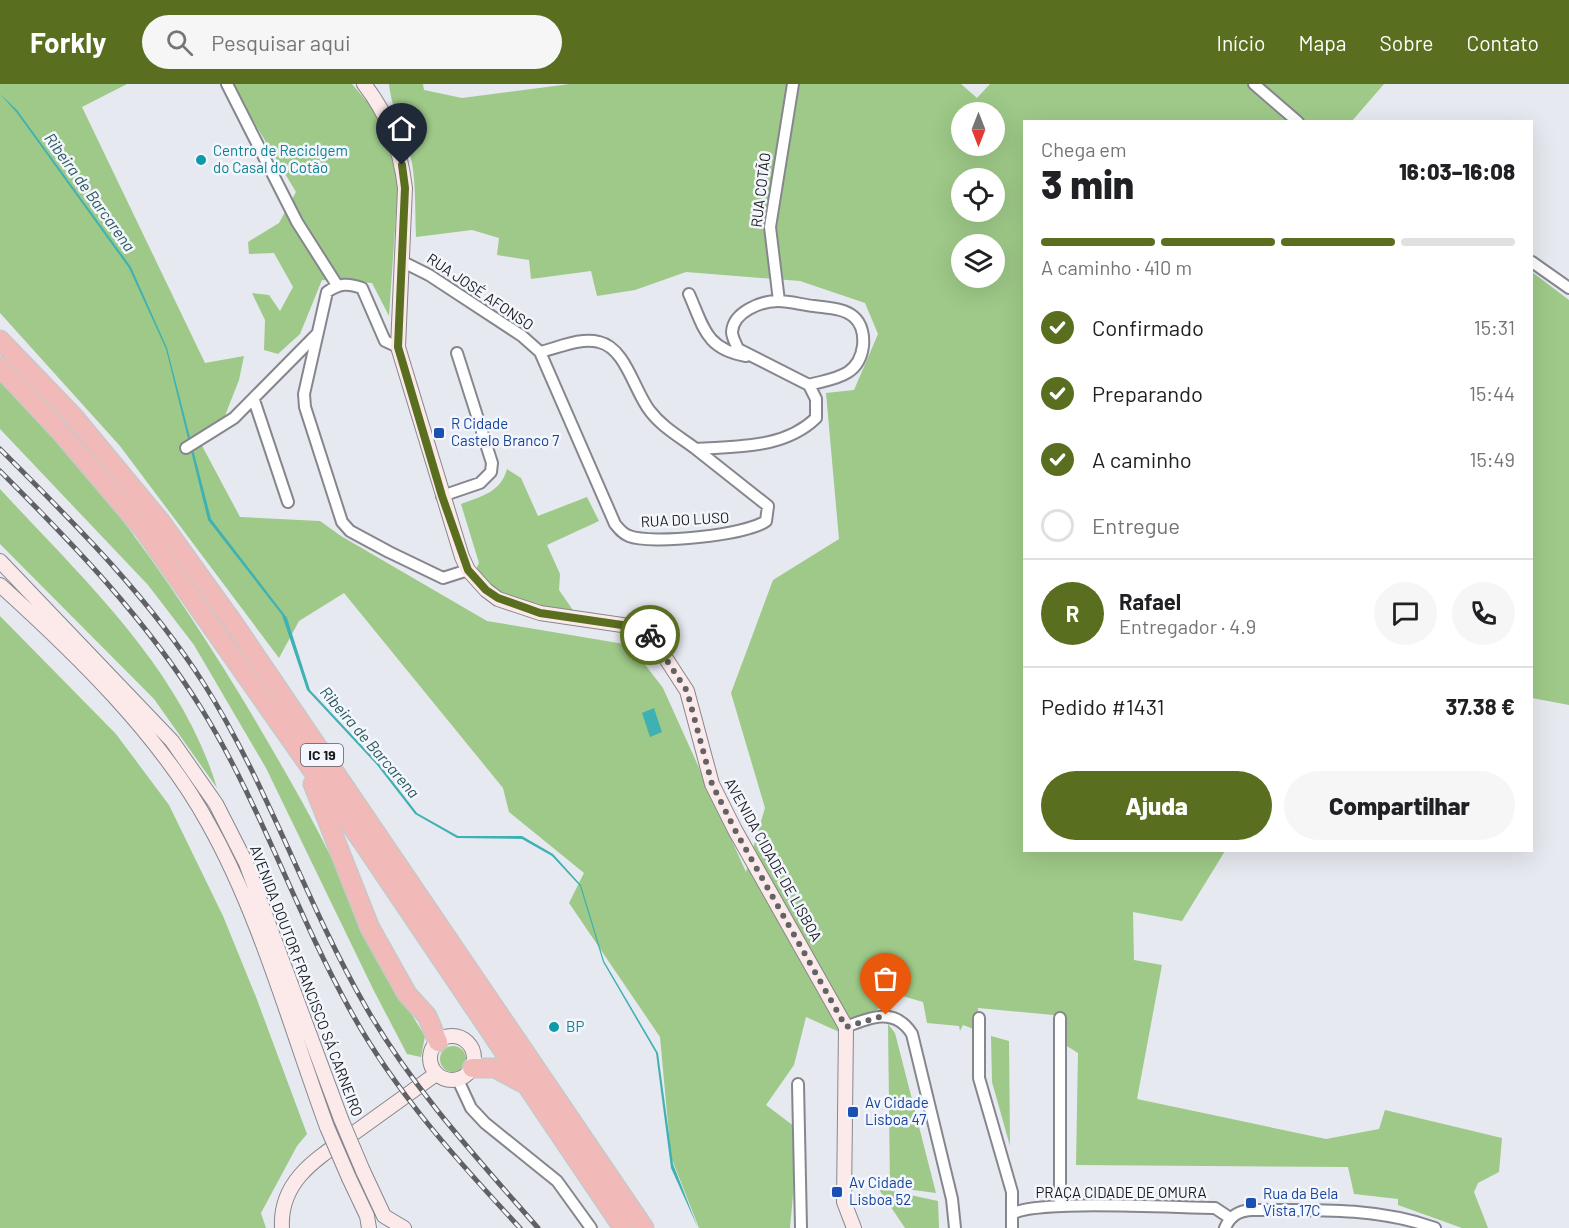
<!DOCTYPE html>
<html lang="pt">
<head>
<meta charset="utf-8">
<style>
  :root { --surface:#fff; --page:#f6f6f6; --text:#202124; --muted:#757577; --line:#e0e0e0; --accent:#596e1e }
  body { margin:0; font-family:Barlow,sans-serif; background:var(--page); color:var(--text); height:100vh; display:flex; flex-direction:column; font-size:22px; white-space:nowrap }
  * { box-sizing:border-box; margin:0 }
  p { font-size:20px; color:var(--muted) }
  .icon { flex:none; width:33px; height:33px; fill:none; stroke:currentColor; stroke-width:2; stroke-linecap:round; stroke-linejoin:round }
  .map { position:relative; flex:1; overflow:hidden }
  .details { position:absolute; left:1023px; top:36px; width:510px; height:732px; display:flex; flex-direction:column; background:var(--surface); border-radius:0px; box-shadow:0 6px 24px #0002 }
  .details>* { flex:none }
  .needle { width:39px; rotate:180deg }
  .buttons { position:absolute; left:951px; top:18px; display:grid; gap:12px }
  .buttons a { display:grid; place-items:center; width:54px; height:54px; border-radius:50%; background:var(--surface); box-shadow:0 6px 24px #0002; font-size:30px }
  .pin { position:absolute; display:grid; place-items:center; width:51px; height:51px; color:#fff; margin:-62px -26px; border-radius:50% 50% 50% 0; rotate:-45deg; box-shadow:0 0 6px #0007 }
  .pin .icon { rotate:45deg }
  .courier { position:absolute; display:grid; place-items:center; width:60px; height:60px; margin:-30px; border:4px solid #596e1e; border-radius:50%; background:#fff; color:#222; box-shadow:0 2px 8px #0007 }
  .overview em { font-style:normal; font-weight:800 }
  .overview div { display:flex; flex-direction:column-reverse }
  .overview { display:flex; align-items:center; justify-content:space-between; height:102px; padding:0 18px }
  h1 { font-size:39px; font-weight:800; line-height:45px }
  .bar { display:grid; grid-template-columns:repeat(4,1fr); gap:9px 6px; align-content:center; height:72px; padding:0 18px }
  .bar i { height:8px; border-radius:4px; background:var(--line) }
  .bar .on { background:var(--accent) }
  .bar p { grid-column:span 4 }
  .line { display:flex; align-items:center; gap:15px; padding:0 18px; border-top:2px solid var(--line) }
  .line div { flex:1 }
  .round { display:grid; place-items:center; flex:none; width:63px; height:63px; border-radius:32px; background:var(--page) }
  ol { padding:0 18px; list-style:none }
  li { display:flex; align-items:center; gap:18px; height:66px }
  li p { margin-inline-start:auto }
  li .icon { padding:6px; border-radius:50%; background:var(--accent); color:#fff; stroke-width:4 }
  li:last-child { color:var(--muted) }
  li i { width:33px; height:33px; border:3px solid var(--line); border-radius:50% }
  .primary-button { display:flex; gap:12px; margin-top:auto; padding:12px 18px }
  .primary-button a { flex:1; height:69px; border-radius:36px; background:var(--accent); color:#fff; font-size:24px; font-weight:800; line-height:69px; text-align:center }
  .primary-button a+a { background:var(--page); color:var(--text) }
  header { display:flex; align-items:center; gap:36px; box-sizing:border-box; height:84px; padding:0 30px; background:var(--accent); color:#fff }
  header strong { font-size:28px }
  nav { display:flex; gap:33px; margin-inline-start:auto; font-size:21px }
  .search { width:420px; height:54px; background:var(--page); display:flex; align-items:center; gap:15px; box-sizing:border-box; padding:0 21px; border-radius:33px; color:var(--muted); font-size:22px }
  .map>svg:first-child { display:block }
</style>
</head>
<body>
<header>
<strong>Forkly</strong>
<div class="search"><svg class="icon" aria-label="search" viewBox="0 0 24 24"><circle cx="10" cy="10" r="6"/><path d="M15 15l6 6"/></svg>Pesquisar aqui</div>
<nav><a>Início</a><a>Mapa</a><a>Sobre</a><a>Contato</a></nav>
</header>
<div class="map">
<svg width="1569" height="1144" viewBox="0 0 1569 1144">
  <rect width="100%" height="100%" fill="#e7e9f0"/>
  <path fill="#9ec988" fill-rule="evenodd" d="M0 0H127L82 23 205 279 244 272 239 296 219 347 200 358 240 433 320 437 341 452 487 537 630 561 663 604 746 788 765 724 731 609 773 496 839 455 826 309 854 306 878 250 865 219 800 197 686 188 635 206 597 212 591 187 531 195 529 176 497 171 499 154 472 146 416 153C415 129 416 103 412 79 407 50 392 30 389 0H423L424 6 462 14 570 0H961L977 14 990 0H1384L1352 37 1024 38V766L1225 767 1182 837 1133 828 1134 876 1162 881 1137 1015 1326 1055 1379 1045 1385 1026 1502 1054 1499 1088 1478 1099 1474 1108 1488 1144H1462L1398 1121V1115L1354 1110 1348 1083 1076 1081 1078 969 1062 959 1064 932 978 924 979 947 963 941 960 947 959 942 927 939 923 918 899 911 860 937 846 951 806 933 794 981 766 1021 799 1046 790 1144H699L671 1073 660 953 569 819 584 789 509 728 503 704 344 509 299 537 279 574 120 362 0 229ZM962 28H994V62H962ZM962 94H994V128H962ZM962 160H994V194H962Z
    M231 0H352L373 25 385 46 398 101 389 232 372 199 322 196 300 250 278 270 264 266 265 236 252 209 269 211 280 227 293 203 274 169 249 170 248 158 279 139 296 108Z
    M1532 188 1569 216V621L1532 614Z
    M0 295C119 413 214 561 296 707 342 787 375 874 425 952L421 973 407 970 373 905 266 684 194 561 148 501 0 345Z
    M507 385 521 394 538 432 587 413 599 437 547 461 560 490 559 506 577 532 502 512 475 487 479 479 461 420C482 412 501 408 507 385Z
    M0 405C82 494 181 584 217 704L154 615 0 460Z
    M0 532 116 650 169 721 223 832 256 913 307 1050 297 1062 261 1129 266 1144H0Z
    M888 940 895 949 936 1109 890 1103Z
    M991 952 1009 957 1010 1062 992 998Z
    M440 975a13 13 0 1 1 26 0a13 13 0 1 1-26 0Z
    M878 1104 938 1117 939 1144H905Z"/>
  <path fill="#3fb1b2" d="M0 10 17 26 131 183 167 264 211 435 287 534 310 606 380 681 417 729 458 752H522L553 770 581 801 604 877 658 969 673 1080 698 1144 671 1084 656 969 603 878 580 802 552 772 522 755 457 754 415 730 377 681 307 606 282 531 208 436 166 265 129 184 17 29Z
    M654 624 662 648 650 653 642 629Z"/>
  <g fill="none" stroke-linecap="round" stroke-linejoin="round">
    <defs>
      <path id="street" d="M227 0 297 138 337 201
        M1254 0 1298 38
        M401 177 429 191 522 252 540 268 615 440C619 445 623 450 629 452 651 461 747 451 766 437L768 422 696 365
        M1532 178 1569 204
        M689 210C704 244 706 265 746 272
        M779 217 770 143 793 0
        M398 263 385 257 362 204C348 199 340 199 327 208L304 310 305 323 342 438 350 447 389 468 443 494 468 486
        M540 268C558 264 580 253 599 258 626 264 634 307 650 327 662 343 680 353 696 365 737 362 784 365 816 334V315L809 301 738 265C736 260 732 253 732 248 733 228 761 217 778 217 790 217 803 221 814 222 827 224 844 224 854 233 862 240 864 252 863 262 859 293 834 294 809 301
        M254 316 288 418
        M186 364 234 334 317 250
        M442 412 480 399 491 388 492 379 457 269
        M979 934V994L1012 1108V1130
        M846 943C870 933 895 923 912 950L952 1115 955 1144
        M458 996 471 1024 485 1039 557 1097 591 1144
        M798 1000 801 1144
        M1060 1122V934
        M1012 1144V1130C1034 1115 1179 1124 1215 1124L1230 1134
        M1225 1144C1230 1132 1238 1127 1251 1126 1313 1126 1376 1123 1435 1144"/>
      <path id="secondary" d="M364 0C389 32 400 64 405 104L398 263 462 473 468 486 486 506 498 515 540 529 629 542 650 550 687 607 712 700 735 746 846 943 844 1118 854 1144
        M0 477 172 657 216 720 246 779 341 1035
        M0 501C74 568 160 651 208 739 259 829 291 945 327 1043
        M430 974a22 22 0 1 1 44 0a22 22 0 1 1-44 0Z
        M363 1087 384 1132 404 1144
        M349 1094 367 1132 369 1144
        M282 1144C279 1092 325 1070 361 1044 386 1026 411 1008 436 990"/>
      <path id="highway" d="M0 256 74 333 160 437 234 540 644 1144
        M0 283 59 346 144 446 362 757 623 1144
        M313 700 370 844 407 910 427 932 438 958
        M472 984H495L521 998"/>
    </defs>
    <use href="#street" stroke="#86878e" stroke-width="14"/>
    <use href="#secondary" stroke="#86878e" stroke-width="16"/>
    <use href="#highway" stroke="#c8c8c9" stroke-width="21"/>
    <use href="#street" stroke="#fff" stroke-width="10"/>
    <use href="#secondary" stroke="#fbeae9" stroke-width="14"/>
    <use href="#highway" stroke="#f1b9b7" stroke-width="18"/>
    <defs>
      <path id="rail" d="M0 365C74 439 147 511 204 600 269 703 306 820 367 925 414 1006 477 1074 538 1144
        M0 387C74 461 145 534 201 624 260 719 295 827 349 924 394 1007 456 1075 520 1144"/>
    </defs>
    <use href="#rail" stroke="#606165" stroke-width="5"/>
    <use href="#rail" stroke="#f4f6fe" stroke-width="3" stroke-dasharray="9" stroke-linecap="butt"/>
    <defs>
      <path id="secondary-bridge" d="M341 1035 363 1087
        M327 1043 349 1094"/>
    </defs>
    <use href="#secondary-bridge" stroke="#86878e" stroke-width="16" stroke-linecap="butt"/>
    <use href="#secondary-bridge" stroke="#fbeae9" stroke-width="14"/>
  </g>
  <g fill="none" stroke-linecap="round" stroke-linejoin="round">
    <path stroke="#626267" stroke-width="6" stroke-dasharray="0 10.8" d="M650 551 687 607 712 700 735 746 846 943 886 931"/>
    <path stroke="#596e1e" stroke-width="8" d="M402 81 405 104 398 263 442 412 468 486 486 506 498 514 540 529 629 542 650 551"/>
  </g>
  <g fill="#0f9aa8" stroke="#f4f6fe" stroke-width="2">
    <circle cx="201" cy="76" r="6"/>
    <circle cx="554" cy="943" r="6"/>
  </g>
  <g fill="#1a4fb4" stroke="#f4f6fe" stroke-width="2">
    <rect x="433" y="343" width="12" height="12" rx="3"/>
    <rect x="847" y="1022" width="12" height="12" rx="3"/>
    <rect x="831" y="1102" width="12" height="12" rx="3"/>
    <rect x="1245" y="1113" width="12" height="12" rx="3"/>
  </g>
  <g text-anchor="middle" stroke-width="5" stroke-linejoin="round" paint-order="stroke">
    <rect fill="#f4f6fe" stroke="#5b5c60" stroke-width="1.5" x="301" y="660" width="42" height="22" rx="4.5"/>
    <g font-size="14" font-weight="bold" fill="#1a1a1d">
      <text x="322" y="676">IC 19</text>
    </g>
    <g font-size="15" fill="#0d838f" stroke="#f4f6fe" text-anchor="start">
      <text x="213" y="72">Centro de Reciclgem<tspan x="213" dy="17">do Casal do Cotão</tspan></text>
      <text x="566" y="948">BP</text>
    </g>
    <g font-size="15" fill="#1a1a1d" stroke="#f4f6fe">
      <text transform="translate(761 106) rotate(-83)" y="5">RUA COTÃO</text>
      <text transform="translate(480 208) rotate(34)" y="5">RUA JOSÉ AFONSO</text>
      <text transform="translate(685 436) rotate(-3)" y="5">RUA DO LUSO</text>
      <text transform="translate(773 776) rotate(61)" y="5">AVENIDA CIDADE DE LISBOA</text>
      <text transform="translate(306 897) rotate(69)" y="5">AVENIDA DOUTOR FRANCISCO SÁ CARNEIRO</text>
      <text x="1121" y="1114">PRAÇA CIDADE DE OMURA</text>
    </g>
    <g font-size="15" fill="#164399" stroke="#f4f6fe" text-anchor="start">
      <text x="451" y="345">R Cidade<tspan x="451" dy="17">Castelo Branco 7</tspan></text>
      <text x="865" y="1024">Av Cidade<tspan x="865" dy="17">Lisboa 47</tspan></text>
      <text x="849" y="1104">Av Cidade<tspan x="849" dy="17">Lisboa 52</tspan></text>
      <text x="1263" y="1115">Rua da Bela<tspan x="1263" dy="17">Vista 17C</tspan></text>
    </g>
    <g font-size="16" font-style="italic" fill="#29595a" stroke="#f4f6fe">
      <text transform="translate(90 108) rotate(54)" y="6">Ribeira de Barcarena</text>
      <text transform="translate(370 658) rotate(49)" y="6">Ribeira de Barcarena</text>
    </g>
  </g>
</svg>
<div class="buttons">
<a><svg class="needle" viewBox="-14 -14 28 28"><path d="M0-13l5 13h-10z" fill="#e53935"/><path d="M0 13l5-13h-10z" fill="#757577"/></svg></a>
<a><svg class="icon" aria-label="locate" viewBox="0 0 24 24"><circle cx="12" cy="12" r="6"/><path d="M12 2v4M12 18v4M2 12h4M18 12h4"/></svg></a>
<a><svg class="icon" aria-label="layers" viewBox="0 0 24 24"><path d="M12 4l9 5-9 5-9-5zM3 14l9 5 9-5"/></svg></a>
</div>
<div class="pin" style="left:886px;top:931px;background:#ea580c"><svg class="icon" aria-label="bag" viewBox="0 0 24 24"><path d="M5 8h14l-1 12H6zM9 8a3 3 0 0 1 6 0"/></svg></div>
<div class="pin" style="left:402px;top:81px;background:#1f2937"><svg class="icon" aria-label="home" viewBox="0 0 24 24"><path d="M3 11l9-7 9 7M6 9v11h12V9"/></svg></div>
<div class="courier" style="left:650px;top:551px"><svg class="icon" aria-label="bike" viewBox="0 0 24 24"><circle cx="6" cy="16" r="4"/><circle cx="18" cy="16" r="4"/><path d="M6 16l4-8h5l3 8M10 8l3 8H6M13 5h3"/></svg></div>
<section class="details">
<div class="overview"><div><h1>3 min</h1><p>Chega em</p></div><em>16:03–16:08</em></div>
<div class="bar"><i class="on"></i><i class="on"></i><i class="on"></i><i></i><p>A caminho · 410 m</p></div>
<ol>
<li><svg class="icon" aria-label="check" viewBox="0 0 24 24"><path d="M5 12l5 5 9-10"/></svg>Confirmado<p>15:31</p></li>
<li><svg class="icon" aria-label="check" viewBox="0 0 24 24"><path d="M5 12l5 5 9-10"/></svg>Preparando<p>15:44</p></li>
<li><svg class="icon" aria-label="check" viewBox="0 0 24 24"><path d="M5 12l5 5 9-10"/></svg>A caminho<p>15:49</p></li>
<li><i></i>Entregue</li>
</ol>
<div class="line" style="height:108px"><b class="round" style="background:var(--accent);color:#fff">R</b><div><b>Rafael</b><p>Entregador · 4.9</p></div><a class="round"><svg class="icon" aria-label="chat" viewBox="0 0 24 24"><path d="M4 5h16v11H9l-5 4z"/></svg></a><a class="round"><svg class="icon" aria-label="phone" viewBox="0 0 24 24"><path d="M5 4h4l2 5-3 2q2 4 5 5l2-3 5 2v4C11 20 4 13 5 4z"/></svg></a></div>
<div class="line" style="height:78px"><div>Pedido #1431</div><b>37.38 €</b></div>
<div class="primary-button"><a>Ajuda</a><a>Compartilhar</a></div>
</section>
</div>
</body>
</html>
